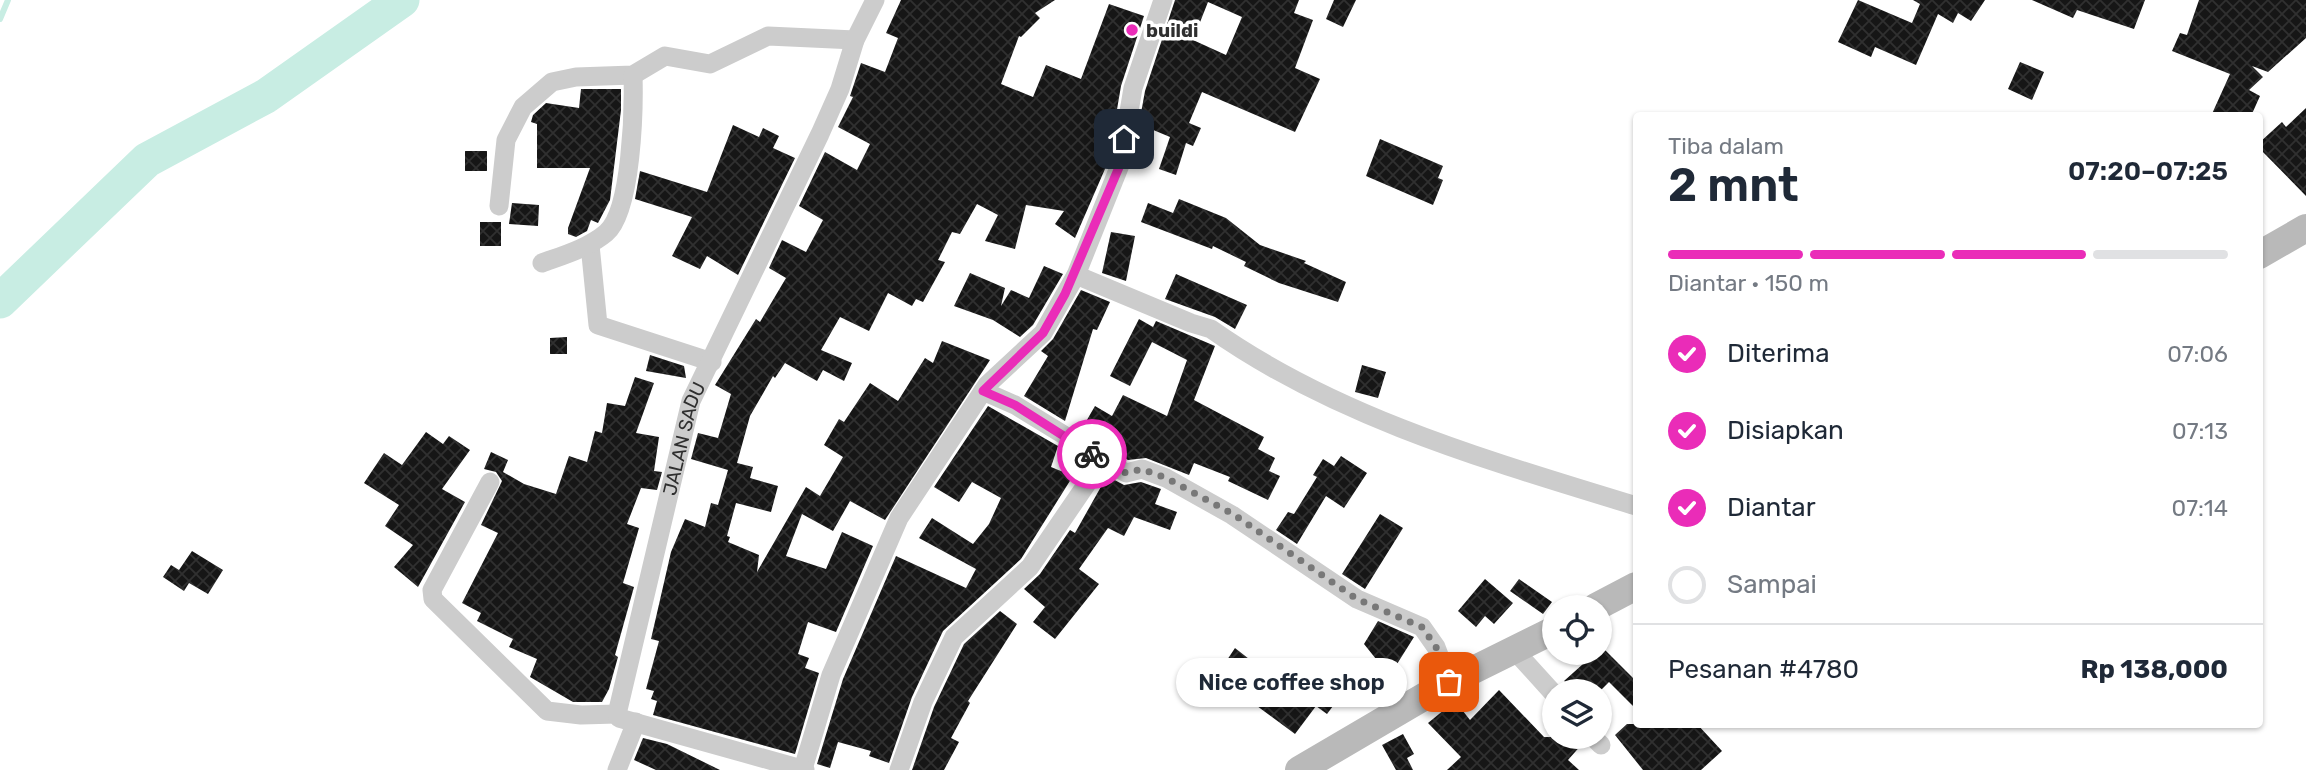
<!DOCTYPE html>
<html lang="id">
<head>
<meta charset="utf-8">
<style>
  :root { --surface:#fff; --page:#f6f6f7; --text:#1f2937; --muted:#747a83; --line:#e0e1e3; --accent:#ea2cb8 }
  body { margin:0; font-family:Rubik,sans-serif; background:var(--page); color:var(--text); height:100vh; display:flex; flex-direction:column; font-size:26px; white-space:nowrap }
  * { box-sizing:border-box; margin:0 }
  p { font-size:23px; color:var(--muted) }
  .icon { flex:none; width:38px; height:38px; fill:none; stroke:currentColor; stroke-width:2; stroke-linecap:round; stroke-linejoin:round }
  .map { position:relative; flex:1; overflow:hidden }
  .details { position:absolute; left:1633px; top:112px; width:630px; height:616px; display:flex; flex-direction:column; background:var(--surface); border-radius:7px; box-shadow:0 2px 5px #0004 }
  .details>* { flex:none }
  .fabs { position:absolute; left:1542px; top:595px; display:grid; gap:14px }
  .fabs a { display:grid; place-items:center; width:70px; height:70px; border-radius:50%; background:var(--surface); box-shadow:0 2px 5px #0004; font-size:35px }
  .pin { position:absolute; display:grid; place-items:center; width:60px; height:60px; color:#fff; margin:-30px; border-radius:14px; box-shadow:0 4px 10px #0006 }
  .courier { position:absolute; display:grid; place-items:center; width:70px; height:70px; margin:-35px; border:5px solid #ea2cb8; border-radius:50%; background:#fff; color:#222; box-shadow:0 2px 9px #0007 }
  .bubble { position:absolute; height:49px; border-radius:24px; background:var(--surface); box-shadow:0 2px 5px #0004; font-size:23px; font-weight:600; line-height:49px; text-align:center }
  .overview em { font-style:normal; font-weight:600 }
  .overview div { display:flex; flex-direction:column-reverse }
  .overview { display:flex; align-items:center; justify-content:space-between; height:119px; padding:0 35px }
  h1 { font-size:46px; font-weight:600; line-height:52px }
  .bar { display:grid; grid-template-columns:repeat(4,1fr); gap:10px 7px; align-content:center; height:84px; padding:0 35px }
  .bar i { height:9px; border-radius:5px; background:var(--line) }
  .bar .current { background:var(--accent) }
  .bar p { grid-column:span 4 }
  .line { display:flex; align-items:center; gap:18px; padding:0 35px; border-top:2px solid var(--line) }
  .line div { flex:1 }
  ol { padding:0 35px; list-style:none }
  li { display:flex; align-items:center; gap:21px; height:77px }
  li p { margin-inline-start:auto }
  li .icon { padding:7px; border-radius:50%; background:var(--accent); color:#fff; stroke-width:4 }
  li:last-child { color:var(--muted) }
  li i { width:38px; height:38px; border:4px solid var(--line); border-radius:50% }
  .map>svg:first-child { display:block }
</style>
</head>
<body>
<div class="map">
<svg width="2306" height="770" viewBox="0 0 2306 770">
  <defs>
    <pattern id="building-cross-hatch" width="8" height="8" patternUnits="userSpaceOnUse" patternTransform="scale(1.75)"><rect width="8" height="8" fill="#161616"/><path d="M0 0l8 8M0 8l8-8" fill="none" stroke="#303030"/></pattern>
  </defs>
  <rect width="100%" height="100%" fill="#fff"/>
  <g fill="none" stroke-linecap="round" stroke-linejoin="round">
    <path stroke="#c8ede3" stroke-width="6" d="M0 19 8 0"/>
    <path stroke="#c8ede3" stroke-width="35" d="M0 301 147 160 266 96 402 0"/>
  </g>
  <path fill="url(#building-cross-hatch)" fill-rule="evenodd" d="M901 0H1055L1035 13 1040 18 1021 37 1019 36 1001 84 1033 97 1046 65 1081 79 1109 4 1144 16 1121 86 1108 162 1075 238 1055 224 1064 211 1026 205 1015 249 985 241 998 215 977 204 960 234 952 232 938 260 945 262 923 302 916 299 912 306 888 293 869 331 840 317 821 350 852 363 844 381 823 370 817 381 785 363 775 378 773 376 750 416 737 463 753 467 750 478 778 486 771 512 736 503 727 536 730 537 728 542 759 555 757 572 806 487 820 496 843 457 824 445 839 419 844 422 870 383 898 401 925 358 933 363 942 341 990 360 885 520 850 501 833 531 802 514 786 556 826 569 842 532 873 546 836 632 808 622 798 654 809 658 805 668 819 673 795 754 653 715 657 701 651 699 654 691 646 689 659 641 651 639 671 552 685 519 705 527 711 503 718 505 728 470 691 459 698 433 718 438 731 394 715 385 756 319 760 322 786 278 769 268 782 240 806 252 823 220 799 206 825 152 857 170 870 144 838 127 853 97 850 96 861 63 885 72 898 38 886 33Z
    M1175 0H1299L1294 13 1313 20 1295 68 1320 79 1295 132 1202 92 1189 123 1201 128 1193 146 1186 143 1176 175 1159 169 1170 137 1139 124 1145 91ZM1208 2 1242 17 1226 55 1193 40Z
    M1334 0H1356L1343 27 1326 19Z
    M1858 0 1912 23 1920 4 1913 0H1985L1971 21 1958 13 1953 23 1938 14 1916 65 1875 47 1871 57 1838 42Z
    M2032 0H2145L2134 29 2077 10 2073 18Z
    M2199 0H2306V38L2268 72 2252 66 2263 77 2249 90 2260 96 2251 116H2211L2230 74 2172 51 2180 33 2187 35Z
    M2020 62 2044 72 2032 100 2008 89Z
    M581 89H621V110L610 200 598 223 591 220 587 231 576 237 568 234V228L590 168H537V124L531 122 533 115 546 103 579 108Z
    M2306 108V196L2259 148V143L2282 122 2286 127Z
    M733 125 759 137 763 128 779 136 773 148 795 158 738 275 707 256 700 269 672 256 692 217 635 199 640 171 707 192Z
    M1380 139 1443 166 1438 178 1443 180 1433 205 1366 176Z
    M465 151H487V171H465Z
    M1179 199 1226 218 1260 245 1306 261 1304 263 1346 282 1338 302 1279 283 1244 266 1246 262 1213 246 1212 249 1141 222 1148 203 1173 213Z
    M512 203 539 205 538 226 509 224Z
    M480 222H501V246H480Z
    M1111 232 1135 236 1126 281 1102 273Z
    M1044 266 1063 274 1033 325 1020 337 993 320 954 306 970 273 1005 288 1001 306 1011 290 1029 298Z
    M1176 274 1247 305 1235 329 1215 317 1165 299Z
    M1081 290 1110 302 1097 330 1093 329 1065 421 1024 396 1048 356 1041 351 1053 339Z
    M1139 319 1153 327 1156 321 1215 346 1194 400 1264 437 1258 449 1275 458 1269 471 1280 476 1268 500 1228 481 1230 477 1194 463 1189 475 1146 458 1128 460 1119 455 1126 445 1084 425 1095 406 1112 416 1123 395 1167 416 1187 360 1152 342 1130 386 1110 376Z
    M567 337V354H550V338Z
    M650 355 684 366 686 378 646 371Z
    M1362 365 1386 372 1378 398 1355 392Z
    M635 377 654 383 636 433 659 437 654 471 662 472 657 490 641 488 627 524 639 528 623 583 634 587 615 655 618 657 609 689 602 702H573L530 677 537 659 509 647 513 639 477 621 481 613 462 603 498 533 481 525 502 481 496 472 484 469 491 452 508 460 503 472 524 484 556 494 569 456 587 462 595 431 602 433 607 403 625 406Z
    M988 406 1058 446 1051 467 1073 476 1021 559 943 631 912 697 889 763 869 756 871 751 838 742 830 768 817 764 843 679 896 556 966 588 976 569 919 538 932 518 973 544 989 524 1001 498 972 482 959 502 934 487Z
    M426 432 443 444 449 436 470 450 442 489 465 502 418 587 394 567 413 545 385 526 399 505 364 483 384 453 402 465Z
    M1341 456 1367 473 1344 508 1326 496 1297 544 1276 530 1288 512 1294 514 1317 477 1313 475 1323 459 1334 466Z
    M1107 476 1124 485 1141 482 1161 489 1155 504 1177 512 1170 530 1134 517 1124 536 1108 528 1079 569 1099 584 1055 639 1033 622 1045 607 1024 589 1040 574 1070 530 1075 533Z
    M1380 514 1403 528 1365 589 1342 574Z
    M192 551 223 570 208 594 189 583 184 591 163 577 171 565 179 570Z
    M1485 579 1513 603 1494 624 1485 616 1476 627 1458 611Z
    M1519 579 1552 602 1543 614 1510 591Z
    M1000 611 1017 624 968 701 970 703 951 738 959 742 944 770H912L934 707 964 644Z
    M1378 621 1414 637 1392 672 1380 664 1364 644Z
    M1602 647 1636 681V709L1609 682 1600 691H1575L1564 681Z
    M1235 648 1299 698 1321 671 1339 685 1345 677 1359 688 1346 704 1339 698 1327 714 1316 706 1295 734 1223 681 1230 671 1223 666Z
    M1499 690 1544 737H1581L1583 743 1568 760 1579 770H1447L1461 757 1428 723 1455 701 1470 720Z
    M1627 724H1697L1722 751 1701 770H1643L1615 735Z
    M1403 734 1414 754 1407 758 1413 770H1396L1382 745Z
    M643 738 667 744 720 770H656L634 760Z"/>
  <g fill="none" stroke-linecap="round" stroke-linejoin="round">
    <g stroke="#ccc" stroke-width="19">
      <path d="M499 206 506 140 523 107 552 82 576 77 633 75 665 56 710 64 768 36 855 40"/>
      <path d="M590 245 598 325 712 362"/>
      <path d="M542 263C564 255 588 248 606 233 632 211 634 108 633 75"/>
      <path d="M1076 275 1191 323 1211 329C1337 418 1490 461 1636 506"/>
      <path d="M983 391 1015 405 1126 473 1142 469 1166 478 1232 515 1357 599 1422 627 1436 647 1449 682"/>
      <path d="M490 482 432 590 433 599 547 711 581 715 617 714"/>
      <path d="M1515 651 1554 694"/>
      <path d="M1593 737 1601 745"/>
      <path d="M803 769 831 675 899 518 987 385 1043 333 1076 275 1120 165 1133 88 1163 0"/>
      <path d="M617 770 636 722"/>
      <path id="s1" d="M805 770 619 718 617 714 691 401 820 134 840 89 855 40 875 0"/>
      <path d="M899 770 923 702 954 637 1030 567 1103 460"/>
    </g>
    <path stroke="#b9b9b9" stroke-width="28" d="M2259 255 2306 228
      M1596 607 1636 586
      M1299 770 1449 682 1554 630"/>
  </g>
  <g fill="none" stroke-linecap="round" stroke-linejoin="round">
    <path stroke="#787878" stroke-width="7" stroke-dasharray="0 12.6" d="M1092 454 1126 473 1142 469 1166 478 1233 514 1357 599 1422 627 1436 647 1449 682"/>
    <path stroke="#ea2cb8" stroke-width="9" d="M1092 454 1015 405 983 391 1043 333 1065 294 1120 165 1124 139"/>
  </g>
  <circle fill="#ea2cb8" stroke="#fff" stroke-width="2.5" cx="1132" cy="30" r="7"/>
  <g text-anchor="middle" stroke-width="7" stroke-linejoin="round" paint-order="stroke">
    <g font-size="19" font-weight="bold" fill="#2f2f2f" stroke="#fff" text-anchor="start">
      <text x="1146" y="37">buildi</text>
    </g>
    <g font-size="19" fill="#2f2f2f" stroke="#fff">
      <text dy="7" stroke="none"><textPath href="#s1" startOffset="481">JALAN SADU</textPath></text>
    </g>
  </g>
</svg>
<div class="fabs">
<a><svg class="icon" aria-label="locate" viewBox="0 0 24 24"><circle cx="12" cy="12" r="6"/><path d="M12 2v4M12 18v4M2 12h4M18 12h4"/></svg></a>
<a><svg class="icon" aria-label="layers" viewBox="0 0 24 24"><path d="M12 4l9 5-9 5-9-5zM3 14l9 5 9-5"/></svg></a>
</div>
<div class="pin" style="left:1449px;top:682px;background:#ea580c"><svg class="icon" aria-label="bag" viewBox="0 0 24 24"><path d="M5 8h14l-1 12H6zM9 8a3 3 0 0 1 6 0"/></svg></div>
<div class="pin" style="left:1124px;top:139px;background:#1f2937"><svg class="icon" aria-label="home" viewBox="0 0 24 24"><path d="M3 11l9-7 9 7M6 9v11h12V9"/></svg></div>
<div class="courier" style="left:1092px;top:454px"><svg class="icon" aria-label="bike" viewBox="0 0 24 24"><circle cx="6" cy="16" r="4"/><circle cx="18" cy="16" r="4"/><path d="M6 16l4-8h5l3 8M10 8l3 8H6M13 5h3"/></svg></div>
<div class="bubble" style="left:1176px;top:658px;width:231px">Nice coffee shop</div>
<section class="details">
<div class="overview"><div><h1>2 mnt</h1><p>Tiba dalam</p></div><em>07:20–07:25</em></div>
<div class="bar"><i class="current"></i><i class="current"></i><i class="current"></i><i></i><p>Diantar · 150 m</p></div>
<ol>
<li><svg class="icon" aria-label="check" viewBox="0 0 24 24"><path d="M5 12l5 5 9-10"/></svg>Diterima<p>07:06</p></li>
<li><svg class="icon" aria-label="check" viewBox="0 0 24 24"><path d="M5 12l5 5 9-10"/></svg>Disiapkan<p>07:13</p></li>
<li><svg class="icon" aria-label="check" viewBox="0 0 24 24"><path d="M5 12l5 5 9-10"/></svg>Diantar<p>07:14</p></li>
<li><i></i>Sampai</li>
</ol>
<div class="line" style="height:91px"><div>Pesanan #4780</div><b>Rp 138,000</b></div>
</section>
</div>
</body>
</html>
